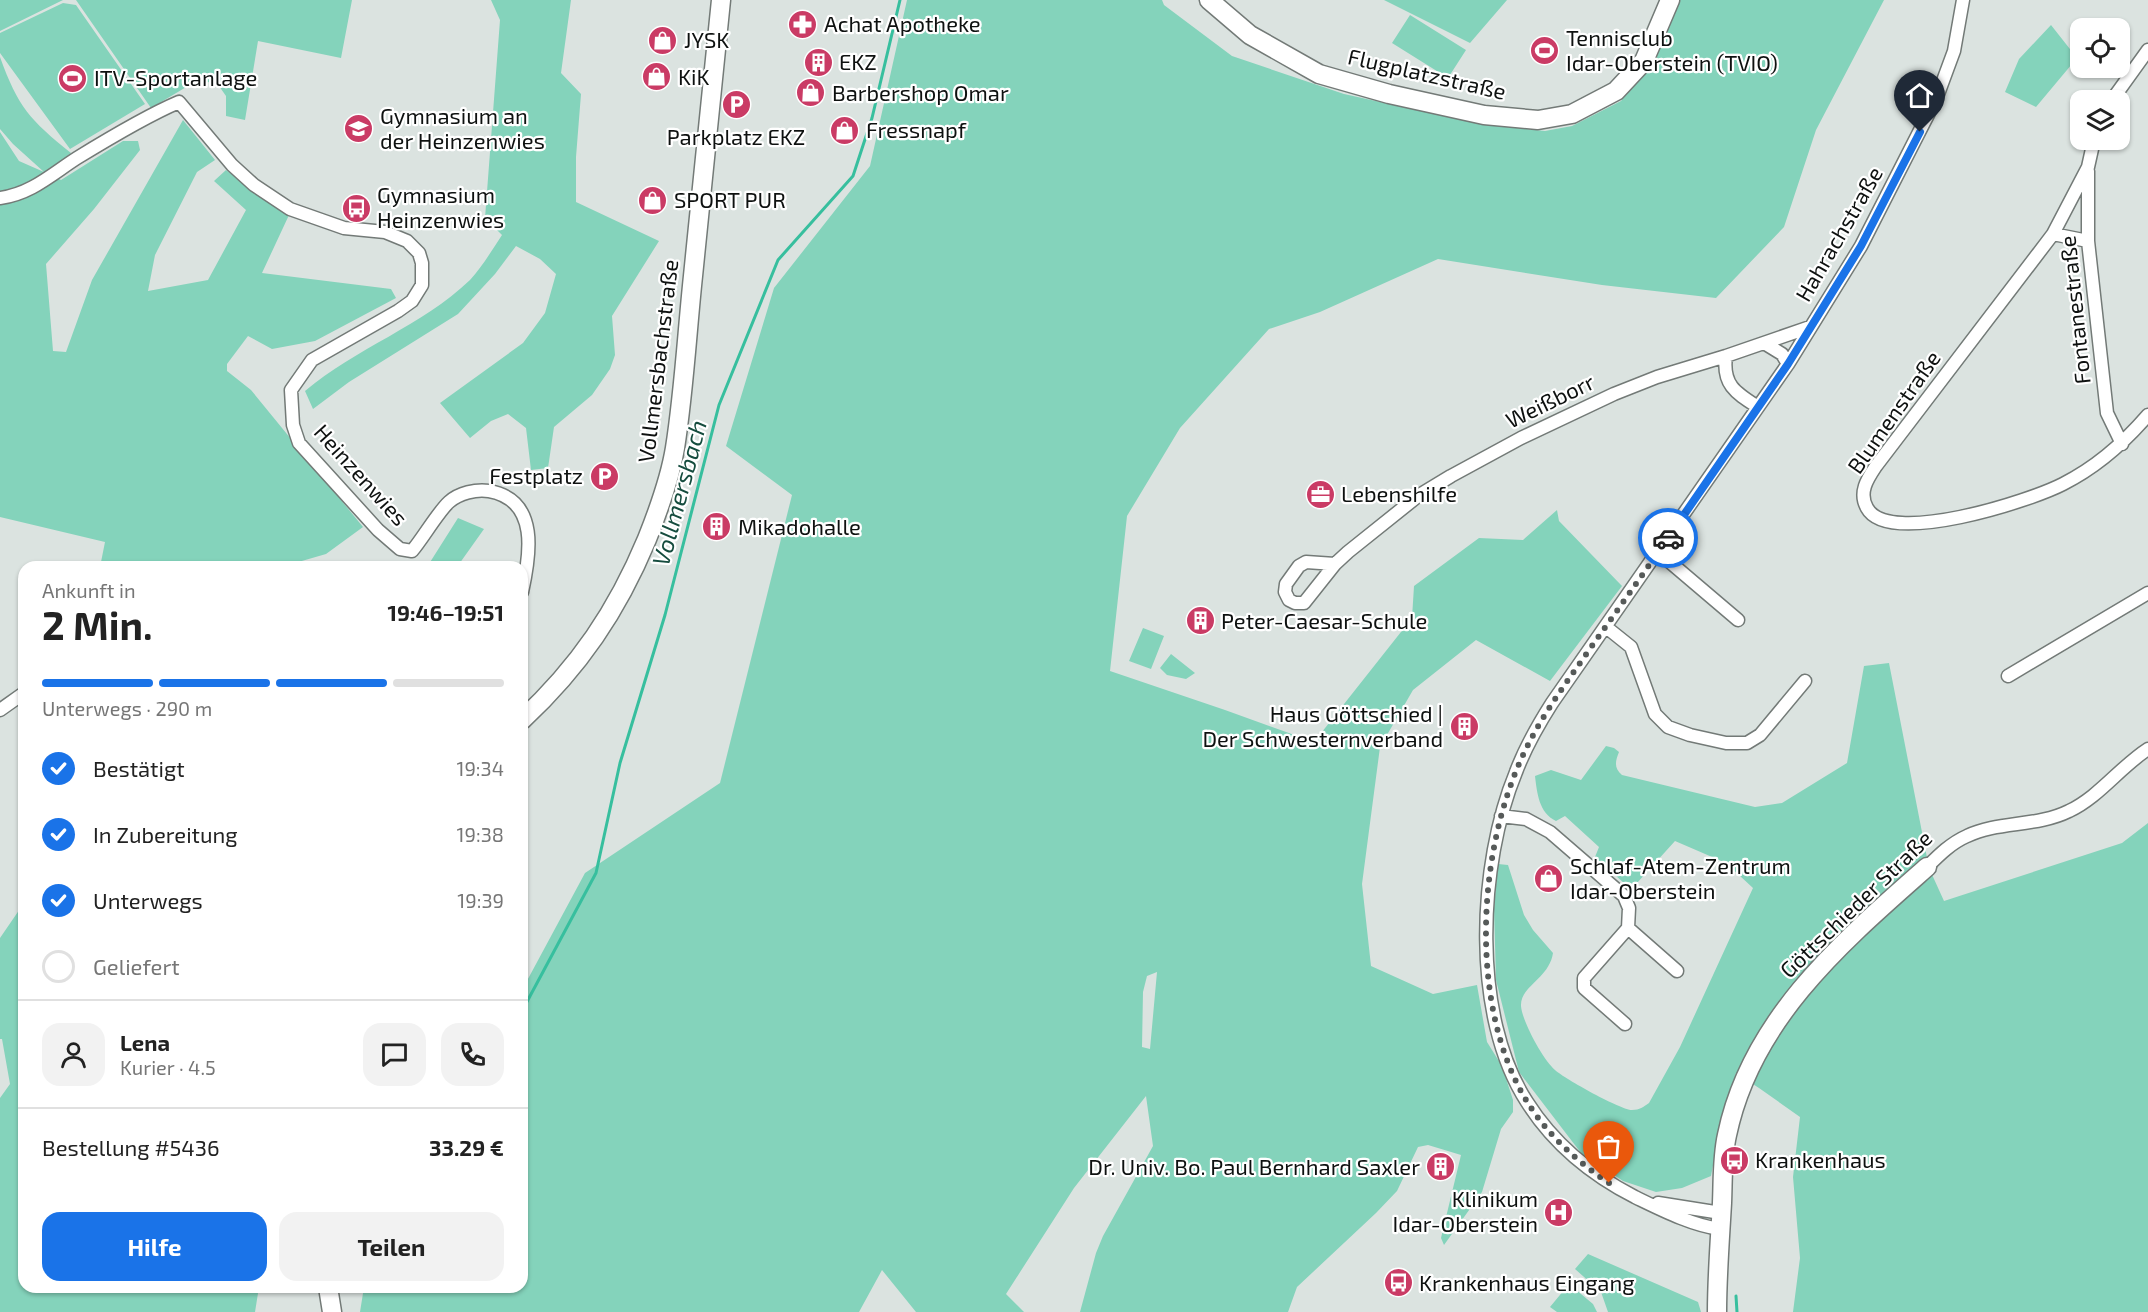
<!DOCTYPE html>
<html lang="de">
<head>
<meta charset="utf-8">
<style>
  :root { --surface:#fff; --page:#f2f2f2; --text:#222; --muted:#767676; --line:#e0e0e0; --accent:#1a73e8 }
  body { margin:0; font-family:"Exo 2",sans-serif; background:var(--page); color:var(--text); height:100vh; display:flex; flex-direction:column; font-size:22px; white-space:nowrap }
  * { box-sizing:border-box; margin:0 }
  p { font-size:20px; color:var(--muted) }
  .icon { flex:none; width:33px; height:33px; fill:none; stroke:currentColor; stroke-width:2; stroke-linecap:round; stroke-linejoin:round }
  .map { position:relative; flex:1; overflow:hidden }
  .drawer { position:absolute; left:18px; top:561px; width:510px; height:732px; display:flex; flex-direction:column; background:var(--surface); border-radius:18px; box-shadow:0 2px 4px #0004 }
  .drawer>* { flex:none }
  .controls { position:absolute; left:2070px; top:18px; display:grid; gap:12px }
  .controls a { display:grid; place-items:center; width:60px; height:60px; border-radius:12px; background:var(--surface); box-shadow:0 2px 4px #0004; font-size:30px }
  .pin { position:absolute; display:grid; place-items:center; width:51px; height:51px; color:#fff; margin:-62px -26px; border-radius:50% 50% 50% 0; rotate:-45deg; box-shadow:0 0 6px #0007 }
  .pin .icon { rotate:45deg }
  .courier { position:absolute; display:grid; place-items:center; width:60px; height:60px; margin:-30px; border:4px solid #1a73e8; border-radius:50%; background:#fff; color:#222; box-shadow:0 2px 8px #0007 }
  .overview em { font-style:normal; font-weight:700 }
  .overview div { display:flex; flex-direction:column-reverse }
  .overview { display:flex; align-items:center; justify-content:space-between; height:102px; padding:0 24px }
  h1 { font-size:39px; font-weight:700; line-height:45px }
  .bar { display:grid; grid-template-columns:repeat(4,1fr); gap:9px 6px; align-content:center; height:72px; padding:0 24px }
  .bar i { height:8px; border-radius:4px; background:var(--line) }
  .bar .current { background:var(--accent) }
  .bar p { grid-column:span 4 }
  .line { display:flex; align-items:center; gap:15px; padding:0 24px; border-top:2px solid var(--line) }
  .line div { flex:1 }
  .round { display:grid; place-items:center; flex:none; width:63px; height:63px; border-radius:18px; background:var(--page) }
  ol { padding:0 24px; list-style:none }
  li { display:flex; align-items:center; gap:18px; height:66px }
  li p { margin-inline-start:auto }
  li .icon { padding:6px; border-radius:50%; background:var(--accent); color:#fff; stroke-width:4 }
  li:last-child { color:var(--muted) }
  li i { width:33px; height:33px; border:3px solid var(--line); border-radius:50% }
  .cta { display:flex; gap:12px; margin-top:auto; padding:12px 24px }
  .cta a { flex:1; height:69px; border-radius:18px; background:var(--accent); color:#fff; font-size:24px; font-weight:700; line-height:69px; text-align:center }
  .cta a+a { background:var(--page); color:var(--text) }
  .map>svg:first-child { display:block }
</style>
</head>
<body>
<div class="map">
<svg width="2148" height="1312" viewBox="0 0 2148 1312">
  <rect width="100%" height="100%" fill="#dbe3e0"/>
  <path fill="#84d3bb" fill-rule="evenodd" d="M0 0H63L0 31Z
    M76 0H352L341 58 258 41 245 120 226 116V96L219 86 210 82 193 83 151 108Z
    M491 0H571L561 73 581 94 576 157V202L659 241 612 316 615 355 610 369 592 395 554 427 548 468 531 470 526 428 508 414 491 421 470 438 440 403 523 343 545 313 556 274 540 259 516 246 495 274 458 314 349 382 313 409 305 391C356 348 422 326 470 280 482 267 492 250 502 235L485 218 500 20Z
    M907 0H1162L1164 5 1232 56 1344 94 1480 124 1545 131 1572 126 1621 101 1648 65 1679 0H1884L1816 130 1784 227 1716 298 1602 285 1438 259 1320 312 1269 329 1180 428 1127 516 1110 671 1225 710 1314 742 1412 618 1414 586 1479 538 1523 540 1557 510 1559 521 1622 586 1550 681 1476 640 1413 690 1380 747 1362 884 1371 966 1433 994 1477 985 1487 1042 1502 1066 1513 1100V1112L1501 1129 1482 1192 1444 1245 1441 1238 1461 1155 1428 1145 1418 1147 1397 1191 1376 1213 1297 1287 1288 1312H1080L1096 1253 1103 1236 1153 1146 1146 1096 1074 1188 1006 1294 1024 1312H916L882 1270 859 1312H360L364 1287H522V990L585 873 720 783 792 495 726 446 774 288 870 166ZM1157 972 1150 1049 1142 1047 1143 992 1147 976Z
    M1384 0H1507L1470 43Z
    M63 3 76 5 145 104 70 149 0 53V33Z
    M1410 15 1466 50 1448 78 1392 43Z
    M2051 25 2077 58 2036 107 2005 92 2019 59Z
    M0 57C18 107 30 120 71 153L47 173 61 180 123 141H138L140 150 94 209 46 264 53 351 66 352 92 280 183 120 215 160 197 172 155 255 148 291 208 280 246 210 214 181 226 170 289 215 262 273 391 289 396 298 315 341 272 349 248 336 227 364V371L251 390 363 527 326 554 281 567H100L105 542 0 517V132L19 161 44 172 13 144 0 129Z
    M458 518 484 529 457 567H427Z
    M1143 628 1164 636 1151 669 1129 661Z
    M1171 654 1195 673 1186 679 1167 675 1160 668Z
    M1889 663 1929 868 1944 901 2122 843 2148 823V1312H1793L1800 1258 1793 1177 1800 1117 1759 1088 1736 1073 1720 1128 1711 1176 1682 1188 1656 1192 1623 1181 1581 1153 1519 1072 1496 980 1494 908 1498 864 1508 865 1524 915 1533 930 1553 953C1549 979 1520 986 1521 1006 1522 1021 1543 1060 1555 1070 1565 1079 1621 1110 1632 1110 1640 1110 1643 1107 1649 1103L1680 1047 1753 888 1726 863 1675 841 1637 883 1625 884 1595 857 1599 847 1565 816 1556 821C1539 813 1537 793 1535 776L1551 770 1581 780 1606 746 1614 748 1619 752C1615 762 1614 768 1622 775L1755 807 1782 803 1847 763 1864 666Z
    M24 903V1287H259L255 1312H0V1098L10 1084 2 1039H0V938Z
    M1588 1254 1698 1302 1701 1312H1608L1601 1292 1575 1269Z
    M1569 1284 1593 1304 1597 1312H1557L1550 1307Z"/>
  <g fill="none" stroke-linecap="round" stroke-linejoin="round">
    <path stroke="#37bf9e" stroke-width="3" d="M522 1011 596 873 620 763 665 615 719 405 778 260 853 176 872 118 900 0
      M1736 1296 1737 1312"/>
    <defs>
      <path id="street" d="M2112 100 2148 50
        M2094 140 2088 167 2053 234 1876 466C1868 478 1858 492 1867 508 1888 547 2030 501 2063 484 2097 467 2123 444 2148 415
        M2088 171V241L2107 413 2122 444
        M0 198C31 194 52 174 77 158 108 139 146 116 179 102L232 165 254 185 290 209 344 228 385 232 407 241 419 253 422 263V285L412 301 398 311 312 360 291 390 293 425 299 443 378 530 400 549 412 551C423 538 438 512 449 502 459 493 476 489 489 491 540 500 530 556 522 592
        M2053 234 2088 241
        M1764 343 1782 354 1788 364
        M1726 356C1722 385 1736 393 1758 407
        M1658 552 1738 620
        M1335 564 1306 562 1299 566 1286 584 1285 592 1289 600 1295 603H1304L1335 564 1348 552 1418 496 1451 476 1521 438 1614 394 1657 377 1726 356 1810 327
        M1606 627 1631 647 1655 714 1668 727 1690 735 1726 743H1747L1760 735 1805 681
        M2008 676 2148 593
        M0 710 24 693
        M1501 816 1526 819 1550 832 1624 896 1629 908 1628 928 1584 978V988L1625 1024
        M1927 867C1939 855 1951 843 1967 836 1998 821 2037 827 2069 811 2099 797 2120 767 2148 749
        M1628 928 1677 971
        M1658 1203 1721 1213
        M1720 1229C1691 1225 1662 1210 1635 1197 1592 1175 1553 1143 1527 1102 1471 1016 1478 864 1516 772 1525 748 1538 725 1552 703L1788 364 1861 246 1937 97 1954 51 1963 0"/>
      <path id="secondary" d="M1209 0 1250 35 1319 74 1389 94 1484 115 1538 120 1572 114 1616 91 1644 61 1670 0
        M522 720C579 667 617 611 647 539 659 509 670 479 675 448 684 391 687 333 693 276 703 184 712 92 721 0
        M328 1287 332 1312
        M1717 1312C1717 1276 1720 1239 1722 1203 1723 1180 1722 1157 1727 1135 1751 1019 1842 942 1927 867"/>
    </defs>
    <use href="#street" stroke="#737a77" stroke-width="15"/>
    <use href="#secondary" stroke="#737a77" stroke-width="21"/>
    <use href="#street" stroke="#fff" stroke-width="12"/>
    <use href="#secondary" stroke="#fff" stroke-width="18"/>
  </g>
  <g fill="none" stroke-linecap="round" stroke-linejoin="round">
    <path stroke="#565a59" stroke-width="6" stroke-dasharray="0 10.8" d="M1609 1183C1577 1162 1546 1133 1526 1100 1469 1005 1477 851 1524 753 1541 717 1564 686 1587 653 1614 615 1641 577 1668 538"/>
    <path stroke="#1a73e8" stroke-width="8" d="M1668 538 1788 364 1861 246 1920 132"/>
  </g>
  <defs>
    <symbol id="pharmacy-disc" viewBox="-11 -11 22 22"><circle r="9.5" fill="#ca3b65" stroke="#fff"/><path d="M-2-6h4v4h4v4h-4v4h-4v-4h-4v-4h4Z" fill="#fff"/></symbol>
    <symbol id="shop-disc" viewBox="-11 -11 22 22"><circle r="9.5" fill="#ca3b65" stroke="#fff"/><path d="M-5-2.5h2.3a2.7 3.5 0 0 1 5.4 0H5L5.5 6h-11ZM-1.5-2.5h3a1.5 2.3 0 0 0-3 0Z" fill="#fff"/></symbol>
    <symbol id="stadium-disc" viewBox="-11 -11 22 22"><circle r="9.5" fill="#ca3b65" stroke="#fff"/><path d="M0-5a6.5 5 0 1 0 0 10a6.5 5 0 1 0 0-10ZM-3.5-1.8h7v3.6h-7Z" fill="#fff"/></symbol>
    <symbol id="building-disc" viewBox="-11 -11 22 22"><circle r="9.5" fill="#ca3b65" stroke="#fff"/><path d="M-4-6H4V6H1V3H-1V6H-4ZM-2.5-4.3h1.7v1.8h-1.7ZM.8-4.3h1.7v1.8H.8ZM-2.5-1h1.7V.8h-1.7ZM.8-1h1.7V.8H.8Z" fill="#fff"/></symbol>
    <symbol id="parking-disc" viewBox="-11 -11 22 22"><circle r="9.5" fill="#ca3b65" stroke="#fff"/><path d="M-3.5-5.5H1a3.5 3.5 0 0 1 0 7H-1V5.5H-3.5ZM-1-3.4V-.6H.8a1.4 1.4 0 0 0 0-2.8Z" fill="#fff"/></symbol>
    <symbol id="school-disc" viewBox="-11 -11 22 22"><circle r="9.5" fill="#ca3b65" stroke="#fff"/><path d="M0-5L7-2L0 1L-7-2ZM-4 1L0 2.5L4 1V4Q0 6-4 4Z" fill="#fff"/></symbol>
    <symbol id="bus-disc" viewBox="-11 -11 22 22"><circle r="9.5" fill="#ca3b65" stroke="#fff"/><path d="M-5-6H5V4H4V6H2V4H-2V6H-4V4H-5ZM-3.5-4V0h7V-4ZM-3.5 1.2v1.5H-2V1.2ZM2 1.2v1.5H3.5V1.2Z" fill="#fff"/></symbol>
    <symbol id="office-disc" viewBox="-11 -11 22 22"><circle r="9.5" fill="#ca3b65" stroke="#fff"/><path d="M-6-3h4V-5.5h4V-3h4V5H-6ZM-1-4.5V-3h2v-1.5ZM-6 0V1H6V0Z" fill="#fff"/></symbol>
    <symbol id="hospital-disc" viewBox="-11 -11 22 22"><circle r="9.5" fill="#ca3b65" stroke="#fff"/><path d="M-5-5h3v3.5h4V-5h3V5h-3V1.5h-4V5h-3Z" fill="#fff"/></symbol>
  </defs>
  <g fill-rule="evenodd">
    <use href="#pharmacy-disc" x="786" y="8" width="33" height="33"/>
    <use href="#shop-disc" x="646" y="24" width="33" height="33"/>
    <use href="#stadium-disc" x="1528" y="34" width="33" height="33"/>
    <use href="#building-disc" x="802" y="46" width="33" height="33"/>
    <use href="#shop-disc" x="640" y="60" width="33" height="33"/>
    <use href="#stadium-disc" x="56" y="62" width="33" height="33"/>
    <use href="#shop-disc" x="794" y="76" width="33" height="33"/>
    <use href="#parking-disc" x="720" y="88" width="33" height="33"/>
    <use href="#school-disc" x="342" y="112" width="33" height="33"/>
    <use href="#shop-disc" x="828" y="114" width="33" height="33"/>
    <use href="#shop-disc" x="636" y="184" width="33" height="33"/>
    <use href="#bus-disc" x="340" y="192" width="33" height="33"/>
    <use href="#parking-disc" x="588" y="460" width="33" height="33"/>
    <use href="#office-disc" x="1304" y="478" width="33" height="33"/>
    <use href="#building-disc" x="700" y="510" width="33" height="33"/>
    <use href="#building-disc" x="1184" y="604" width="33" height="33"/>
    <use href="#building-disc" x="1448" y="710" width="33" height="33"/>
    <use href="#shop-disc" x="1532" y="862" width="33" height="33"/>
    <use href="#bus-disc" x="1718" y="1144" width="33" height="33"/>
    <use href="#building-disc" x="1424" y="1150" width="33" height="33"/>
    <use href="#hospital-disc" x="1542" y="1196" width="33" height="33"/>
    <use href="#bus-disc" x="1382" y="1266" width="33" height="33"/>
  </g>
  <g text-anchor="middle" stroke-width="4.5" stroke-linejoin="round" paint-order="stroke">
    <g font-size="22" fill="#0e1110" stroke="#fff" text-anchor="start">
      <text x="824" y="32">Achat Apotheke</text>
      <text x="1566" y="46">Tennisclub<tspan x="1566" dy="25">Idar-Oberstein (TVIO)</tspan></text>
      <text x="684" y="48">JYSK</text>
      <text x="839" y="70">EKZ</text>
      <text x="678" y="85">KiK</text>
      <text x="94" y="86">ITV-Sportanlage</text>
      <text x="832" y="101">Barbershop Omar</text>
      <text x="380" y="124">Gymnasium an<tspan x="380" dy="25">der Heinzenwies</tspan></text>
      <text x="866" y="138">Fressnapf</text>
      <text x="736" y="145" text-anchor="middle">Parkplatz EKZ</text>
      <text x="377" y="203">Gymnasium<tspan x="377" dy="25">Heinzenwies</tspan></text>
      <text x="674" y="208">SPORT PUR</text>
      <text x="583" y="484" text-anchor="end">Festplatz</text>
      <text x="1341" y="502">Lebenshilfe</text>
      <text x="738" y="535">Mikadohalle</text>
      <text x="1221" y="629">Peter-Caesar-Schule</text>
      <text x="1443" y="722" text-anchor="end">Haus Göttschied |<tspan x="1443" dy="25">Der Schwesternverband</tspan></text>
      <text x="1570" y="874">Schlaf-Atem-Zentrum<tspan x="1570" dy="25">Idar-Oberstein</tspan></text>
      <text x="1755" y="1168">Krankenhaus</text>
      <text x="1420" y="1175" text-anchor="end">Dr. Univ. Bo. Paul Bernhard Saxler</text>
      <text x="1538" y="1207" text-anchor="end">Klinikum<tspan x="1538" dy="25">Idar-Oberstein</tspan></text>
      <text x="1419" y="1291">Krankenhaus Eingang</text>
    </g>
    <g font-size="22" fill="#0e1110" stroke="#fff">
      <text transform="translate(1427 74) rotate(13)" y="8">Flugplatzstraße</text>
      <text transform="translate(1839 234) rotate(-60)" y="8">Hahrachstraße</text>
      <text transform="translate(2075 310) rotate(-96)" y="8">Fontanestraße</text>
      <text transform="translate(658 361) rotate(-83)" y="8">Vollmersbachstraße</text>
      <text transform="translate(1550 401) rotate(-26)" y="8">Weißborr</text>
      <text transform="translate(1894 412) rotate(-55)" y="8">Blumenstraße</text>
      <text transform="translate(361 475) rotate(48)" y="8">Heinzenwies</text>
      <text transform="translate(1856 904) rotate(-44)" y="8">Göttschieder Straße</text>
    </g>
    <g font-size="24" font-style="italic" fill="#154c3e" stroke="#fff">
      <text transform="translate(680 493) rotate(-75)" y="8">Vollmersbach</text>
    </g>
  </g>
</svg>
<div class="controls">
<a><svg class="icon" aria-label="locate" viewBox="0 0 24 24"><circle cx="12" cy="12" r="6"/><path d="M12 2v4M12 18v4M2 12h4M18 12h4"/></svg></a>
<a><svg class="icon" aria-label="layers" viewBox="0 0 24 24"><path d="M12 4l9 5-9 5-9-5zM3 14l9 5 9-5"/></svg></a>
</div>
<div class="pin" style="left:1609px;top:1183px;background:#ea580c"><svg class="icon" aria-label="bag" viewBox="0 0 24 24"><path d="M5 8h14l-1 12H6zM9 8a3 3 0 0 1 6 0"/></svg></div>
<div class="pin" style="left:1920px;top:132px;background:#1f2937"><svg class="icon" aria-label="home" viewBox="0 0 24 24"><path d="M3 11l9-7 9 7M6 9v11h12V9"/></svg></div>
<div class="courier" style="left:1668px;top:538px"><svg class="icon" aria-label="car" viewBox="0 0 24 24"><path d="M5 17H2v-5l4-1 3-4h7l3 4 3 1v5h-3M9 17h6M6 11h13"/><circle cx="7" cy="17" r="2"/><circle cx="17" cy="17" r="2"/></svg></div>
<section class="drawer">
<div class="overview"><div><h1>2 Min.</h1><p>Ankunft in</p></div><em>19:46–19:51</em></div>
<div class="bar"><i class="current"></i><i class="current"></i><i class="current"></i><i></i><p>Unterwegs · 290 m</p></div>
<ol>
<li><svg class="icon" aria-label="check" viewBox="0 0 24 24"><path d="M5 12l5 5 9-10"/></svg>Bestätigt<p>19:34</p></li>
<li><svg class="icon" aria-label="check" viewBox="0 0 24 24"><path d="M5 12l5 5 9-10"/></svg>In Zubereitung<p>19:38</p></li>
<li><svg class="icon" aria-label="check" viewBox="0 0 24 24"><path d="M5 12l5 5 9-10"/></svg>Unterwegs<p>19:39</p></li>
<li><i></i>Geliefert</li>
</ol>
<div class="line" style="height:108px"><a class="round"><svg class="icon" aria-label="person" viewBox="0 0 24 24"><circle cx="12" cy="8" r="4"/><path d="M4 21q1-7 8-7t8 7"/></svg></a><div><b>Lena</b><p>Kurier · 4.5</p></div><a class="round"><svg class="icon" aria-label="chat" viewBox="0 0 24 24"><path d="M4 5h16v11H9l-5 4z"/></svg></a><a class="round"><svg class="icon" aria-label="phone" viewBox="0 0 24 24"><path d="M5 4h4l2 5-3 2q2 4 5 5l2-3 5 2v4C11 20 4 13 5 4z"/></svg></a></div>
<div class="line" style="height:78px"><div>Bestellung #5436</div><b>33.29 €</b></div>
<div class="cta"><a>Hilfe</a><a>Teilen</a></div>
</section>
</div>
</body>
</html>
